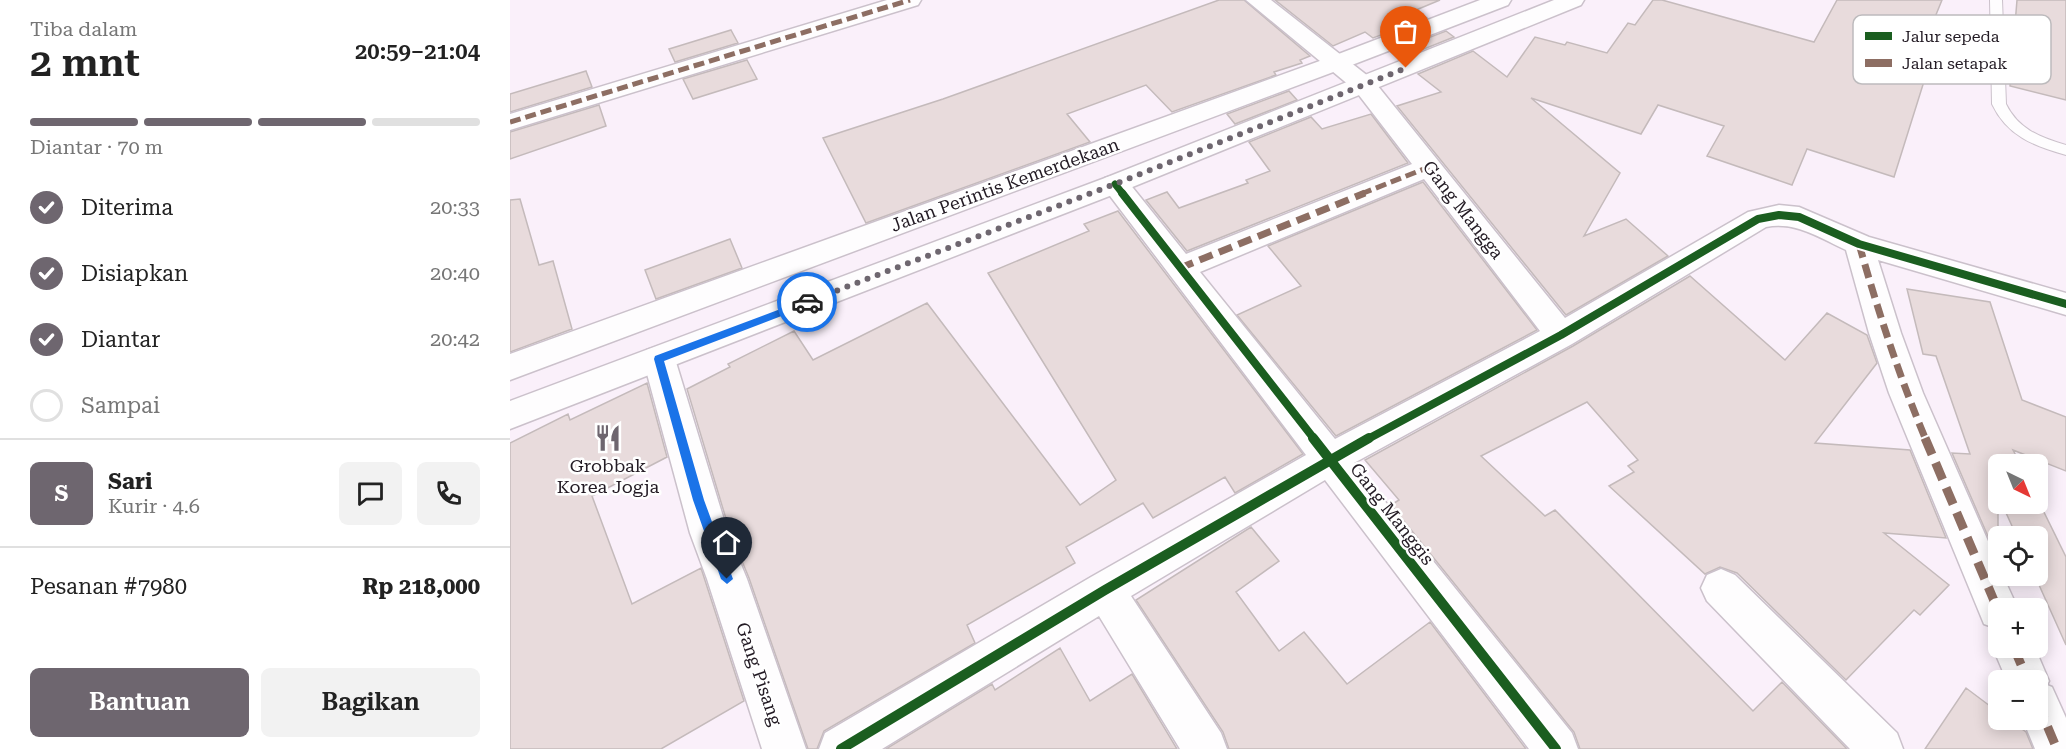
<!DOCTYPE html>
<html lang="id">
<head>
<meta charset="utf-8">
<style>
  :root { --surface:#fff; --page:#f2f2f2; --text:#222; --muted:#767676; --line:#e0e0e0; --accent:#6e666f }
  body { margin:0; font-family:"Roboto Serif",serif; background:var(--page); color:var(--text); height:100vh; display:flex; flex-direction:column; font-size:22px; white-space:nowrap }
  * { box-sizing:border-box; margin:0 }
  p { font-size:20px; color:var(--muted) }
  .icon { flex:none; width:33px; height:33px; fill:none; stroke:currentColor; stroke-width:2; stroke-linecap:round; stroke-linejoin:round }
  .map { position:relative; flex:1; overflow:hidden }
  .drawer { display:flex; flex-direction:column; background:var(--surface); width:510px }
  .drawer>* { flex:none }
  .needle { width:39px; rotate:137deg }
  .buttons { position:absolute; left:1478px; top:454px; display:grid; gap:12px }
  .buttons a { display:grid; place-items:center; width:60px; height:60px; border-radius:9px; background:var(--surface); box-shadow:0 3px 15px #0003; font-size:30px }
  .pin { position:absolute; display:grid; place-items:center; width:51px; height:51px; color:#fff; margin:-62px -26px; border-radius:50% 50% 50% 0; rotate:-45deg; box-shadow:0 0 6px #0007 }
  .pin .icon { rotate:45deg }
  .courier { position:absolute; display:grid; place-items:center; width:60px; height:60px; margin:-30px; border:4px solid #1a73e8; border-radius:50%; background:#fff; color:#222; box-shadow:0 2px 8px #0007 }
  .head em { font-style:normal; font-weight:600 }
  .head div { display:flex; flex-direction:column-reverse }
  .head { display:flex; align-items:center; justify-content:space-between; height:102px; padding:0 30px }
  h1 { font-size:39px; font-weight:600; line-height:45px }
  .bar { display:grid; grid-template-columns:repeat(4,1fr); gap:9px 6px; align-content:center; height:72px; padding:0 30px }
  .bar i { height:8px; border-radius:4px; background:var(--line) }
  .bar .selected { background:var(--accent) }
  .bar p { grid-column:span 4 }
  .line { display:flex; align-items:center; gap:15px; padding:0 30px; border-top:2px solid var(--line) }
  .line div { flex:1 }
  .round { display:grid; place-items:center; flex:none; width:63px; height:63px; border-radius:9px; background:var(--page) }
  ol { padding:0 30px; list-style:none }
  li { display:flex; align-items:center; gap:18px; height:66px }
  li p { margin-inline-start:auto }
  li .icon { padding:6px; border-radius:50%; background:var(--accent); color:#fff; stroke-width:4 }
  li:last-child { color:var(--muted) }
  li i { width:33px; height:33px; border:3px solid var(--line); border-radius:50% }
  .primary-button { display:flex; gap:12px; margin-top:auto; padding:12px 30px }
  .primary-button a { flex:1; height:69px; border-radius:9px; background:var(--accent); color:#fff; font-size:24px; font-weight:600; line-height:69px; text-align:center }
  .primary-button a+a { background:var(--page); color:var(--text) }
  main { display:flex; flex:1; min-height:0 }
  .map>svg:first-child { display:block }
</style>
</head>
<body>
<main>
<section class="drawer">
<div class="head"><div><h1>2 mnt</h1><p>Tiba dalam</p></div><em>20:59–21:04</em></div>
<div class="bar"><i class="selected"></i><i class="selected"></i><i class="selected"></i><i></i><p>Diantar · 70 m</p></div>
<ol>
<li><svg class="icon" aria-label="check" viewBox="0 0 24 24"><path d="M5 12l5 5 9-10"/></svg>Diterima<p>20:33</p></li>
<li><svg class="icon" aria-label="check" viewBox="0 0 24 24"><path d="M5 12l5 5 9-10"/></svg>Disiapkan<p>20:40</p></li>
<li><svg class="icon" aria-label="check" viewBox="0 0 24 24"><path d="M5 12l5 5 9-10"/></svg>Diantar<p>20:42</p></li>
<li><i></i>Sampai</li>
</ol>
<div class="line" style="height:108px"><b class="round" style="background:var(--accent);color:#fff">S</b><div><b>Sari</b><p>Kurir · 4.6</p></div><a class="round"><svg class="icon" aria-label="chat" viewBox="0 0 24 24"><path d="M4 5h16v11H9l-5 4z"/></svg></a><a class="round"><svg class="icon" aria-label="phone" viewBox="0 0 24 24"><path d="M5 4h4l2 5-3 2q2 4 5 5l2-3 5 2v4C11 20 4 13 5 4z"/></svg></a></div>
<div class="line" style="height:78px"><div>Pesanan #7980</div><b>Rp 218,000</b></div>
<div class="primary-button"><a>Bantuan</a><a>Bagikan</a></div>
</section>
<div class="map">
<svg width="1556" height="749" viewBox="0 0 1556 749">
  <rect width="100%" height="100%" fill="#faf0fa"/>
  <path fill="#e8dbdc" stroke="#c4babb" stroke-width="1.5" d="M709 0H734L800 56 790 60 792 63 764 72 766 75 662 112 636 85 557 114 580 142 356 223 313 138 433 99Z
    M765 0H930L906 10 917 18 863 38 855 32 823 46Z
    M1143 0H1152L1304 42 1327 0H1432L1403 71 1416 75 1384 177 1297 149 1282 185 1197 156 1214 126 1148 105 1131 134 1021 98 1110 173 1074 236 1116 219 1158 256 1056 315 887 106 931 92 908 74 963 51 997 77 1025 37 1055 45 1057 42 1097 53 1118 23 1125 25Z
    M1507 0H1556V100L1500 86Z
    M221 30 228 43 165 62 159 49Z
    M936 31 944 37 889 59 881 52Z
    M237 60 247 79 183 99 173 79Z
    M76 71 82 87 0 112V94Z
    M779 91 787 100 725 124 717 114Z
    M89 105 96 126 0 159V132Z
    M861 114 898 163 677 251 636 200 657 192 669 208 738 183 736 180 760 171 739 142 801 117 812 129Z
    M913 182 1027 330 826 436 727 315 791 286 758 246Z
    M10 199 29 265 43 261 62 329 0 352V200Z
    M608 211 793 454 725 493 715 477 643 518 633 503 556 547 565 563 457 625 465 643 314 731 307 749H298L239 578 220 532 177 389 220 367 218 364 284 331 303 360 417 303 570 505 606 480 478 273 579 231 574 224Z
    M220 239 232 268 146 299 135 270Z
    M1180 276 1275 360 1317 313 1357 335 1367 363 1305 443 1400 450 1436 538 1374 533 1439 585 1410 615 1404 610 1336 680 1227 573 1210 567 1195 574 1099 486 1124 472 1118 466 1128 460 1077 402 971 456 1035 516 1045 510 1243 711 1272 682 1337 749H1070L1064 732 881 505 889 500 855 460 1063 346Z
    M1397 289 1480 302 1512 400 1556 417V471L1503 450 1511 465H1488V542L1480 541 1442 453 1460 454 1426 356 1413 354Z
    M137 383 157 457 82 496 122 604 191 568 234 701 151 749H0V443L58 414 60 420Z
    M1527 498 1556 557V645L1525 576H1527V537H1507L1492 504H1527Z
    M741 527 769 561 726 592 769 651 794 632 837 684 920 622 1016 749H719L713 732 626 600Z
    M550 648 580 701 622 674 667 749H376L482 684 485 690Z
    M1456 688 1488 712V720H1499L1516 732 1523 749H1415Z"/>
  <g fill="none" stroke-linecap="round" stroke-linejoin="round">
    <defs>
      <path id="service" d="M1480 0H1492L1496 104C1508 129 1531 138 1556 145V155C1524 146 1497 136 1482 104Z"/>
      <path id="minor" d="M377 0H411L408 5 0 130V114Z
        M736 0H761L863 80 1055 318 1238 212 1269 205 1289 207 1359 237 1556 293V315L1368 260 1391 333 1413 393 1488 564V576H1493L1508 609H1488V629L1474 624 1379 393 1359 333 1336 250C1310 238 1285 221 1256 227L1062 344 844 463 1062 733 1068 749H1019L815 480 621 596 711 733 717 749H670L589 616 372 749H309L315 733 581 577 796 455 591 184 595 178 605 175 615 178 676 254 902 164 845 90ZM914 179 1030 331 825 439 690 272Z
        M149 346 161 350 165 359 218 533 237 579 296 749H252L197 579 180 533 133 359 137 350Z
        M1211 569 1225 575 1387 733 1393 749H1340L1197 601 1191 588 1197 575Z
        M1488 637V648H1525L1539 681 1537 685 1542 687 1556 718V749H1525L1513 720H1527V681H1497L1483 648Z"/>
      <path id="primary" d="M970 0H1001L998 5 834 68 0 380V354L818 58Z
        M1044 0H1074L1071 5 615 190 0 429V401L595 178Z"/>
    </defs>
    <use href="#service" stroke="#cbc1cb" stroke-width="2"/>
    <use href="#minor" stroke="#cbc1cb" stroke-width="3"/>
    <use href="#primary" stroke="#cbc1cb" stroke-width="3"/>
    <use href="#service" fill="#fefdfe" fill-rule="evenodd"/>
    <use href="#minor" fill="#fefdfe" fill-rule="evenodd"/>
    <use href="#primary" fill="#fefdfe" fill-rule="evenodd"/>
    <path stroke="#8d6e63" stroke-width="5" stroke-dasharray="11 5" stroke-linecap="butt" d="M0 122 400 0
      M851 194 919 167"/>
    <path stroke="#8d6e63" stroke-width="7" stroke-dasharray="14 7" stroke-linecap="butt" d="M1349 244C1368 311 1389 376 1416 440
      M670 268 855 193"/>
    <path stroke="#8d6e63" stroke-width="9" stroke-dasharray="18 9" stroke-linecap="butt" d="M1415 438 1488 610
      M1504 648 1518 681
      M1527 702 1547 749"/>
    <defs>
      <path id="cycleway-far2" d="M605 184 613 194"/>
      <path id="cycleway-far1" d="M612 193 805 440
        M856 440 1051 335 1248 219 1269 215 1289 217 1349 244 1556 304"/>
      <path id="cycleway" d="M803 438 1046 749
        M331 749 595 590 859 438"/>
    </defs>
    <use href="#cycleway-far2" stroke="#fff" stroke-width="10"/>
    <use href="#cycleway-far1" stroke="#fff" stroke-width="12"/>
    <use href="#cycleway" stroke="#fff" stroke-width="14"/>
    <use href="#cycleway-far2" stroke="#1b5e20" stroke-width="7"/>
    <use href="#cycleway-far1" stroke="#1b5e20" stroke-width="8"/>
    <use href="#cycleway" stroke="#1b5e20" stroke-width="10"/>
  </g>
  <path fill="#1a73e8" d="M297 299 301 302 300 305 154 361 194 500 223 579 217 584 211 579 183 500 144 359 145 356Z"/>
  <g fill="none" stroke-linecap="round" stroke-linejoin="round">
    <path stroke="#6e666f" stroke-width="6" stroke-dasharray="0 10.8" d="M297 302 605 184 896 68"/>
  </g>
  <defs>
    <symbol id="restaurant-bare" viewBox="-9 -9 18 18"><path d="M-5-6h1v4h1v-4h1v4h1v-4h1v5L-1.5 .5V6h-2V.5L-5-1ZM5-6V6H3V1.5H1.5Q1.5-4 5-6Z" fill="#6e666f" stroke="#fff" stroke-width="2.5" paint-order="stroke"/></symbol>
  </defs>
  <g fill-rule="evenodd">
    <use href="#restaurant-bare" x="79" y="419" width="38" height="38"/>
  </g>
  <g text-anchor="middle" stroke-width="5" stroke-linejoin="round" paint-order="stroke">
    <g font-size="18" fill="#231b24" stroke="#fff">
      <text transform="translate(495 185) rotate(-20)" y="6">Jalan Perintis Kemerdekaan</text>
      <text transform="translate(953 210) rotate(52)" y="6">Gang Mangga</text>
      <text transform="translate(882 514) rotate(52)" y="6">Gang Manggis</text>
      <text transform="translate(249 674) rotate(71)" y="6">Gang Pisang</text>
    </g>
    <g font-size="18" fill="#231b24" stroke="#fff">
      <text x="98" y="472">Grobbak<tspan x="98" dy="21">Korea Jogja</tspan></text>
    </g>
  </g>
  <rect x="1343" y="15" width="198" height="69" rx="9" fill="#fff" stroke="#bdbbbd" stroke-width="1.5"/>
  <rect x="1355" y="32" width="27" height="8" fill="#1b5e20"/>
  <rect x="1355" y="59" width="27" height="8" fill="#8d6e63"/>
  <g font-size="16" fill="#231b24">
    <text x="1392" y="42">Jalur sepeda</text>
    <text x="1392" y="69">Jalan setapak</text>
  </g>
</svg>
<div class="buttons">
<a><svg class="needle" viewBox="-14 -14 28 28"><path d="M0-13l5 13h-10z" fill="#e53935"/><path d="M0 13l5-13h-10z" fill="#767676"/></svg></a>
<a><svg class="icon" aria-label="locate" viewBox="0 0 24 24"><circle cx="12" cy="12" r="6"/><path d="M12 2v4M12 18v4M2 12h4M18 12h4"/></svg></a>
<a>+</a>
<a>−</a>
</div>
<div class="pin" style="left:896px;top:68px;background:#ea580c"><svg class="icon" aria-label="bag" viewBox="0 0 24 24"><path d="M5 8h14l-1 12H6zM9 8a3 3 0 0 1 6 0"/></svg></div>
<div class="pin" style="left:217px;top:579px;background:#1f2937"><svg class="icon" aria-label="home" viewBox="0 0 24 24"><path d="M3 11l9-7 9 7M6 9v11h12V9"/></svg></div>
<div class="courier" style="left:297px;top:302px"><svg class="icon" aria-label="car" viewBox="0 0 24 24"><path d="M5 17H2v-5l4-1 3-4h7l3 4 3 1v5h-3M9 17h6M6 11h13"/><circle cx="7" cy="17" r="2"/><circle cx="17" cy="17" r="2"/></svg></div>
</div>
</main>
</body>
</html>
